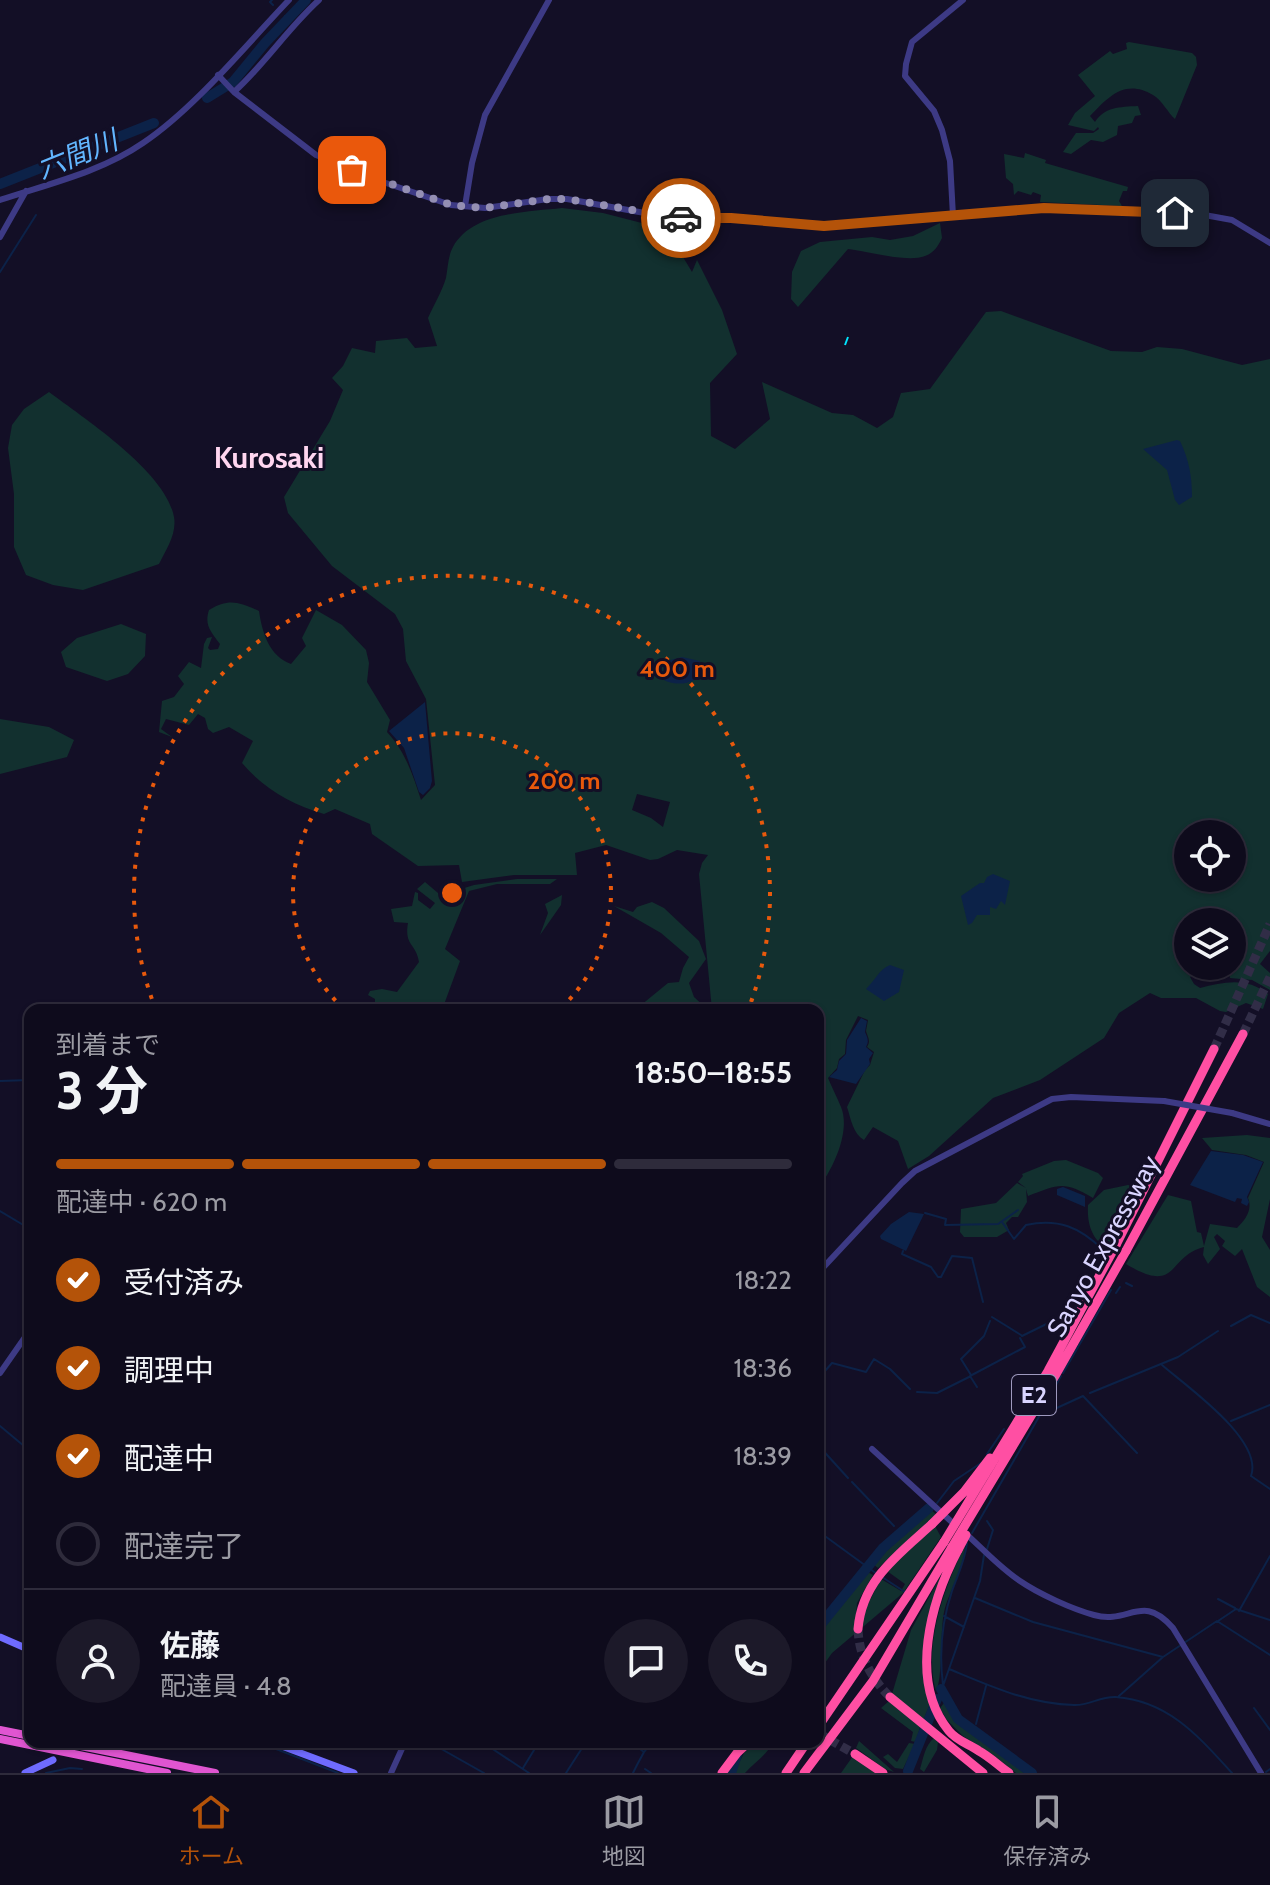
<!DOCTYPE html>
<html lang="ja">
<head>
<meta charset="utf-8">
<style>
  :root { --surface:#0e0b1c; --page:#1c1929; --text:#f1f3f6; --muted:#9b9ba3; --line:#2e2b3b; --accent:#b45309 }
  body { margin:0; font-family:Cabin,"Noto Sans JP",sans-serif; background:var(--page); color:var(--text); height:100vh; display:flex; flex-direction:column; font-size:30px; white-space:nowrap }
  * { box-sizing:border-box; margin:0 }
  p { font-size:26px; color:var(--muted) }
  .icon { flex:none; width:44px; height:44px; fill:none; stroke:currentColor; stroke-width:2; stroke-linecap:round; stroke-linejoin:round }
  .map { position:relative; flex:1; overflow:hidden }
  .details { position:absolute; left:24px; top:1004px; width:800px; height:744px; display:flex; flex-direction:column; background:var(--surface); border-radius:16px; box-shadow:0 2px 6px #0004,0 0 0 2px var(--line) }
  .details>* { flex:none }
  .controls { position:absolute; left:1174px; top:820px; display:grid; gap:16px }
  .controls a { display:grid; place-items:center; width:72px; height:72px; border-radius:50%; background:var(--surface); box-shadow:0 2px 6px #0004,0 0 0 2px var(--line); font-size:40px }
  .pin { position:absolute; display:grid; place-items:center; width:68px; height:68px; color:#fff; margin:-34px; border-radius:16px; box-shadow:0 4px 12px #0006 }
  .courier { position:absolute; display:grid; place-items:center; width:80px; height:80px; margin:-40px; border:6px solid #b45309; border-radius:50%; background:#fff; color:#222; box-shadow:0 2px 10px #0007 }
  .head em { font-style:normal; font-weight:700 }
  .head div { display:flex; flex-direction:column-reverse }
  .head { display:flex; align-items:center; justify-content:space-between; height:136px; padding:0 32px }
  h1 { font-size:52px; font-weight:700; line-height:60px }
  .bar { display:grid; grid-template-columns:repeat(4,1fr); gap:12px 8px; align-content:center; height:96px; padding:0 32px }
  .bar i { height:10px; border-radius:6px; background:var(--line) }
  .bar .on { background:var(--accent) }
  .bar p { grid-column:span 4 }
  .line { display:flex; align-items:center; gap:20px; padding:0 32px; border-top:2px solid var(--line) }
  .line div { flex:1 }
  .round { display:grid; place-items:center; flex:none; width:84px; height:84px; border-radius:42px; background:var(--page) }
  ol { padding:0 32px; list-style:none }
  li { display:flex; align-items:center; gap:24px; height:88px }
  li p { margin-inline-start:auto }
  li .icon { padding:8px; border-radius:50%; background:var(--accent); color:#fff; stroke-width:4 }
  li:last-child { color:var(--muted) }
  li i { width:44px; height:44px; border:4px solid var(--line); border-radius:50% }
  .tabs { display:flex; justify-content:space-around; align-items:center; height:112px; border-top:2px solid var(--line); background:var(--surface); font-size:22px; color:var(--muted) }
  .tabs a { display:grid; justify-items:center; gap:4px }
  .tabs .on { color:var(--accent) }
  .map>svg:first-child { display:block }
</style>
</head>
<body>
<div class="map">
<svg width="1270" height="1773" viewBox="0 0 1270 1773">
  <rect width="100%" height="100%" fill="#130f26"/>
  <path fill="#12302f" fill-rule="evenodd" d="M1129 42 1192 53 1196 57 1197 65 1175 119C1168 113 1162 100 1153 95 1125 78 1108 97 1090 116L1095 122C1105 107 1119 107 1138 106L1141 115 1135 116 1132 123 1118 126 1117 135 1103 142 1091 140 1071 154 1063 152 1076 133H1093L1099 129 1098 127 1094 131 1068 125 1075 113 1095 96 1078 75 1110 51 1113 54 1127 49 1126 43Z
    M1025 153 1046 160 1045 163 1128 187 1127 191H1123L1119 201 1122 206 1040 202 1041 195 1033 192 1031 195 1018 191 1014 195 1013 184 1006 178 1004 154 1024 158Z
    M562 208 603 213 669 230 660 247 680 252 692 272 697 260 722 310 737 354 710 383 711 436 735 449 770 419 762 382 832 413 853 415 877 428 893 417 901 393 930 389 986 312 1001 311 1111 351 1142 352 1157 347 1182 349 1242 365 1270 359V951L1260 964 1270 973V990L1252 980 1230 978 1229 972C1216 970 1202 969 1190 977L1194 984 1200 988C1224 982 1247 977 1268 994L1263 1009 1246 1003 1226 1012 1220 1011 1196 998H1161L1150 993 1119 1013 1104 1038 1040 1080 993 1098 929 1156 908 1169 898 1141 873 1127 864 1140C853 1134 851 1119 847 1107L865 1070 870 1065 874 1052 867 1047C871 1041 868 1038 866 1031L868 1020 858 1016 846 1040 845 1054 839 1059 837 1068 828 1078C832 1088 837 1097 841 1107 851 1131 833 1169 819 1187L818 1010H712L699 874 702 863 708 855 677 850 658 859 650 860 606 845 575 853 577 875H514L462 882 459 865 418 866 372 834 370 824 335 809 324 814C291 804 264 789 242 763L253 741 229 727 213 733 208 729 205 718 198 714 189 725 166 719 161 729 172 737 159 732 162 701 174 697 184 684 178 676 189 662 201 668 204 644 207 638 212 637 208 648 210 650 218 649 220 644C211 632 204 625 209 610 229 598 239 602 259 611 262 632 269 656 291 664L306 646 302 638 316 610 342 625 366 650 369 663 367 682 390 720 387 732C405 751 413 775 421 800L435 785 426 699 406 661 403 629 395 614 332 566 288 513 284 497 330 421 343 390 332 378 343 366 352 348 375 353 376 341 407 338 415 348 437 346 428 318C434 305 442 291 446 278 448 267 448 256 453 247 472 212 527 212 562 208ZM637 794 670 802 663 827 651 818 632 810ZM1188 834H1232V878H1188ZM1188 922H1232V966H1188Z
    M940 223 942 238C938 246 934 253 925 256 907 263 867 251 848 249L798 307 791 299 792 272 801 251 820 242 872 237 890 240 913 236Z
    M49 392C85 419 166 472 174 517 177 534 166 550 159 564L83 590 53 585 26 575 14 547V494L8 448 12 425 24 409Z
    M121 624 146 634 145 656 128 674 107 681 66 667 61 652 77 638Z
    M0 719 49 727 74 740 67 757 0 774Z
    M517 879H557L550 884H497L469 891 445 949 460 961 442 1010H375V999L368 995 370 991 382 989 397 992 419 962C416 943 404 946 408 923L394 922 391 909 412 906 415 892 418 893V900L430 909 435 903 417 889 425 882 451 904 457 906 461 889 474 885Z
    M562 895 561 905 540 935 548 913 545 904Z
    M652 902 664 908 699 941 706 959 689 983 694 997 708 1010H635L668 983 679 982 683 968 689 957 661 933 614 906 633 912 637 907Z
    M1247 1135 1270 1138V1199L1262 1237 1270 1250V1297L1257 1287 1242 1249 1235 1256 1222 1246 1225 1241 1217 1234 1214 1237 1220 1249 1208 1264 1203 1255 1204 1247C1167 1256 1179 1296 1126 1264L1168 1195 1191 1201 1197 1232 1201 1233 1204 1246 1210 1224 1237 1228C1245 1220 1253 1210 1248 1198L1264 1162 1246 1155 1212 1150 1202 1138Z
    M1066 1160 1098 1173 1103 1178 1093 1198C1063 1180 1058 1185 1028 1196L1026 1189 1027 1202 1018 1217H1012L1006 1223 1009 1230 997 1237H964L960 1232 961 1209 996 1203 1017 1183 1026 1188 1018 1182 1023 1176 1022 1174 1054 1161Z
    M1128 1185 1137 1188 1108 1249C1091 1239 1087 1223 1088 1205L1104 1190Z
    M930 1509 937 1515 878 1568 873 1564Z
    M935 1526 941 1537 903 1593 832 1653 818 1673V1631L866 1571 873 1575 857 1603 855 1629 881 1579 901 1591 905 1584 887 1571Z
    M965 1546C965 1569 949 1590 944 1612 940 1631 943 1679 936 1691 923 1646 944 1587 965 1546Z
    M940 1577 942 1579 930 1622V1704L923 1721 892 1694 911 1630Z
    M889 1701 920 1727 916 1742 911 1741 913 1732 881 1708Z
    M944 1703 962 1726 1027 1773H1016L992 1754 963 1736 947 1720 940 1708Z
    M934 1738 938 1742 937 1750 924 1772 920 1769C923 1759 925 1745 934 1738Z
    M859 1741 894 1772 885 1769 856 1748Z
    M757 1742H773C767 1755 755 1762 745 1773H734L744 1753Z
    M909 1743 915 1744 903 1769 895 1768 883 1757 888 1754 897 1762Z
    M853 1756 878 1773H841Z"/>
  <path fill="#0c2248" d="M1177 440 1180 441C1189 460 1192 476 1192 497L1179 505 1175 500 1167 470 1143 449Z
    M682 657 700 661C708 684 675 689 661 678L667 661Z
    M425 702 432 781 430 788 423 795 419 792 404 748 389 731Z
    M993 874 1010 881 1005 905 1001 901 996 909 990 907V915H977L972 923 968 925 961 896 980 883H984L987 877Z
    M890 965 904 970 899 992 884 1001 866 989C874 982 879 969 890 965Z
    M861 1018 867 1021 865 1032C868 1039 869 1041 866 1047L873 1053 869 1059 870 1064 856 1084 829 1077 837 1070 839 1061 846 1054 847 1040Z
    M1211 1151 1243 1155 1263 1162 1247 1197 1249 1202 1247 1206 1241 1203 1242 1199 1237 1198 1235 1202 1190 1185Z
    M1063 1187 1085 1196V1207L1057 1195V1189Z
    M909 1212 924 1214 906 1251 881 1239 880 1236 891 1224Z"/>
  <g fill="none" stroke-linecap="round" stroke-linejoin="round">
    <path stroke="#0c2248" stroke-width="2" d="M272 0 270 2 273 5
      M285 16 288 20
      M0 272 36 215
      M0 1081 30 1080
      M0 1211 30 1229
      M925 1213 946 1219 945 1225 998 1224 1018 1210
      M1002 1222 1014 1239 1026 1225C1058 1218 1080 1227 1103 1250
      M903 1251 902 1254 931 1267 938 1277H941L952 1256 972 1258 983 1302
      M1126 1283 1132 1286
      M1116 1293 1120 1287
      M992 1317 1021 1335
      M1231 1326 1251 1315 1270 1323
      M1022 1336 1075 1310 1089 1284
      M1162 1365C1186 1386 1264 1440 1251 1476L1270 1489
      M1063 1373 1111 1290
      M971 1375 961 1359 984 1336 990 1321
      M818 1379 832 1363 866 1372 874 1359 890 1369 910 1389
      M977 1387 970 1376 1025 1347 1020 1338
      M917 1392 937 1393 969 1377
      M1090 1393 1178 1357 1218 1331
      M1083 1396 1137 1453
      M1048 1412 1083 1396
      M1040 1413 1061 1376
      M1231 1421 1270 1405
      M0 1426 30 1451
      M818 1445 848 1478
      M987 1454 1004 1429
      M852 1482 894 1526
      M937 1503 954 1481 981 1463
      M818 1531 877 1574
      M898 1531 899 1532
      M972 1533 1040 1415
      M987 1549 993 1530 987 1521
      M882 1577 905 1592
      M975 1598 1033 1622 1163 1657
      M1218 1599 1235 1608
      M1239 1611 1270 1556
      M944 1616 964 1627
      M1218 1621 1236 1609 1270 1620
      M949 1669C990 1686 1029 1704 1074 1705 1088 1706 1101 1696 1116 1697 1169 1701 1199 1737 1232 1773
      M943 1685C939 1654 942 1621 952 1591 958 1574 965 1561 967 1543
      M943 1686 980 1581 984 1555
      M1119 1696 1163 1657 1217 1621 1270 1655
      M1254 1708 1270 1730
      M976 1724 986 1686
      M974 1731V1728
      M258 1742 338 1773
      M429 1742 484 1773
      M482 1742 529 1773
      M630 1742 644 1752 637 1765
      M645 1751 651 1742
      M523 1768 539 1742
      M645 1769 651 1773
      M1266 1772 1270 1769
      M46 1773 70 1768 82 1769
      M566 1773 584 1745
      M633 1773 637 1765"/>
    <path stroke="#0c2248" stroke-width="10" d="M207 98 233 82 265 43 306 0
      M0 184 154 123
      M818 1628 883 1548 929 1508
      M941 1689 958 1719 1032 1773
      M908 1771 937 1699
      M731 1773 737 1755"/>
    <path stroke="#312d47" stroke-width="9" stroke-dasharray="9 4.5" stroke-linecap="butt" d="M1243 1034 1270 977
      M1214 1049 1270 924
      M858 1629C859 1656 871 1678 890 1697
      M818 1733 855 1754"/>
    <path stroke="#3d3a85" stroke-width="6" d="M218 75 234 92 316 155 380 181 451 205 485 208 548 199H567L667 217 731 218 824 226 1044 208 1199 214 1232 220 1270 243
      M234 92C265 64 288 28 319 0
      M0 200C48 184 101 172 143 143 194 109 246 45 289 0
      M465 206 472 163 485 115 549 0
      M953 216 950 161 942 130 934 111 905 76 906 64 912 42 963 0
      M0 237 26 191
      M1232 1113 1270 1124
      M818 1273 902 1183 915 1171 1052 1099 1071 1097 1164 1101
      M0 1373 30 1330
      M872 1449 955 1525
      M964 1532C982 1548 1000 1568 1020 1581 1039 1594 1072 1609 1094 1615 1129 1625 1142 1592 1173 1628L1261 1773
      M391 1773 405 1742"/>
    <path stroke="#6f6bff" stroke-width="7" d="M0 1637 30 1650
      M271 1742 354 1773
      M25 1773 53 1760"/>
    <path stroke="#e055d1" stroke-width="8" d="M0 1730 30 1736
      M0 1739 167 1773
      M61 1742 215 1773"/>
    <path stroke="#ff4fa3" stroke-width="9" d="M1116 1245 1214 1049
      M1126 1251 1243 1034
      M958 1550C931 1601 908 1681 949 1731 957 1741 969 1744 979 1751 990 1757 999 1766 1009 1773
      M858 1629C862 1580 898 1555 932 1524
      M890 1697 983 1773
      M818 1727 944 1542
      M855 1754 883 1773
      M722 1773 737 1753 749 1742
      M786 1773 807 1742
      M804 1773 873 1681 952 1547"/>
    <path stroke="#00e5ff" stroke-width="2" stroke-dasharray="12 10" stroke-linecap="butt" d="M845 345 848 337"/>
    <path stroke="#3d3a85" stroke-width="6" d="M1164 1101 1232 1113"/>
    <path stroke="#ff4fa3" stroke-width="9" d="M932 1524 964 1492 990 1458
      M944 1542 1048 1371 1116 1245
      M952 1547 1055 1376 1126 1251
      M958 1550 966 1535"/>
  </g>
  <g fill="none" stroke-linecap="round" stroke-linejoin="round">
    <path stroke="#948fb3" stroke-width="8" stroke-dasharray="0 14.4" d="M352 170 451 205 485 208 548 199H567L681 218"/>
    <path stroke="#b45309" stroke-width="10" d="M681 218H731L824 226 1044 208 1175 213"/>
  </g>
  <g fill="none" stroke="#e8590c" stroke-width="4" stroke-dasharray="4 8">
    <path d="M344 1009A159 159 0 1 1 560 1009"/>
    <path d="M156 1010A318 318 0 1 1 748 1010"/>
  </g>
  <g text-anchor="middle" stroke-width="6" stroke-linejoin="round" paint-order="stroke">
    <rect fill="#130f26" stroke="#9e99be" stroke-width="2" x="1012" y="1375" width="44" height="40" rx="6"/>
    <g font-size="24" font-weight="bold" fill="#d9d4ff">
      <text x="1034" y="1403">E2</text>
    </g>
    <g font-size="26" fill="#d9d4ff" stroke="#130f26">
      <text transform="translate(1103 1246) rotate(-61)" y="9">Sanyo Expressway</text>
    </g>
    <g font-size="28" font-style="italic" fill="#62b6ff" stroke="#130f26">
      <text transform="translate(77 154) rotate(-22)" y="10">六間川</text>
    </g>
    <g font-size="30" font-weight="bold" fill="#ffd6f0" stroke="#130f26">
      <text x="269" y="468">Kurosaki</text>
    </g>
  </g>
  <circle cx="452" cy="893" r="12" fill="#e8590c" stroke="#130f26" stroke-width="4"/>
  <g font-size="24" text-anchor="middle" font-weight="bold" fill="#e8590c" stroke="#130f26" stroke-width="6" stroke-linejoin="round" paint-order="stroke">
    <text x="677" y="677">400 m</text>
    <text x="564" y="789">200 m</text>
  </g>
</svg>
<div class="controls">
<a><svg class="icon" aria-label="locate" viewBox="0 0 24 24"><circle cx="12" cy="12" r="6"/><path d="M12 2v4M12 18v4M2 12h4M18 12h4"/></svg></a>
<a><svg class="icon" aria-label="layers" viewBox="0 0 24 24"><path d="M12 4l9 5-9 5-9-5zM3 14l9 5 9-5"/></svg></a>
</div>
<div class="pin" style="left:352px;top:170px;background:#ea580c"><svg class="icon" aria-label="bag" viewBox="0 0 24 24"><path d="M5 8h14l-1 12H6zM9 8a3 3 0 0 1 6 0"/></svg></div>
<div class="pin" style="left:1175px;top:213px;background:#1f2937"><svg class="icon" aria-label="home" viewBox="0 0 24 24"><path d="M3 11l9-7 9 7M6 9v11h12V9"/></svg></div>
<div class="courier" style="left:681px;top:218px"><svg class="icon" aria-label="car" viewBox="0 0 24 24"><path d="M5 17H2v-5l4-1 3-4h7l3 4 3 1v5h-3M9 17h6M6 11h13"/><circle cx="7" cy="17" r="2"/><circle cx="17" cy="17" r="2"/></svg></div>
<section class="details">
<div class="head"><div><h1>3 分</h1><p>到着まで</p></div><em>18:50–18:55</em></div>
<div class="bar"><i class="on"></i><i class="on"></i><i class="on"></i><i></i><p>配達中 · 620 m</p></div>
<ol>
<li><svg class="icon" aria-label="check" viewBox="0 0 24 24"><path d="M5 12l5 5 9-10"/></svg>受付済み<p>18:22</p></li>
<li><svg class="icon" aria-label="check" viewBox="0 0 24 24"><path d="M5 12l5 5 9-10"/></svg>調理中<p>18:36</p></li>
<li><svg class="icon" aria-label="check" viewBox="0 0 24 24"><path d="M5 12l5 5 9-10"/></svg>配達中<p>18:39</p></li>
<li><i></i>配達完了</li>
</ol>
<div class="line" style="height:144px"><a class="round"><svg class="icon" aria-label="person" viewBox="0 0 24 24"><circle cx="12" cy="8" r="4"/><path d="M4 21q1-7 8-7t8 7"/></svg></a><div><b>佐藤</b><p>配達員 · 4.8</p></div><a class="round"><svg class="icon" aria-label="chat" viewBox="0 0 24 24"><path d="M4 5h16v11H9l-5 4z"/></svg></a><a class="round"><svg class="icon" aria-label="phone" viewBox="0 0 24 24"><path d="M5 4h4l2 5-3 2q2 4 5 5l2-3 5 2v4C11 20 4 13 5 4z"/></svg></a></div>
</section>
</div>
<nav class="tabs">
<a class="on"><svg class="icon" aria-label="home" viewBox="0 0 24 24"><path d="M3 11l9-7 9 7M6 9v11h12V9"/></svg>ホーム</a>
<a><svg class="icon" aria-label="map" viewBox="0 0 24 24"><path d="M3 6l6-2 6 2 6-2v14l-6 2-6-2-6 2zM9 4v14M15 6v14"/></svg>地図</a>
<a><svg class="icon" aria-label="saved" viewBox="0 0 24 24"><path d="M7 4h10v16l-5-4-5 4z"/></svg>保存済み</a>
</nav>
</body>
</html>
